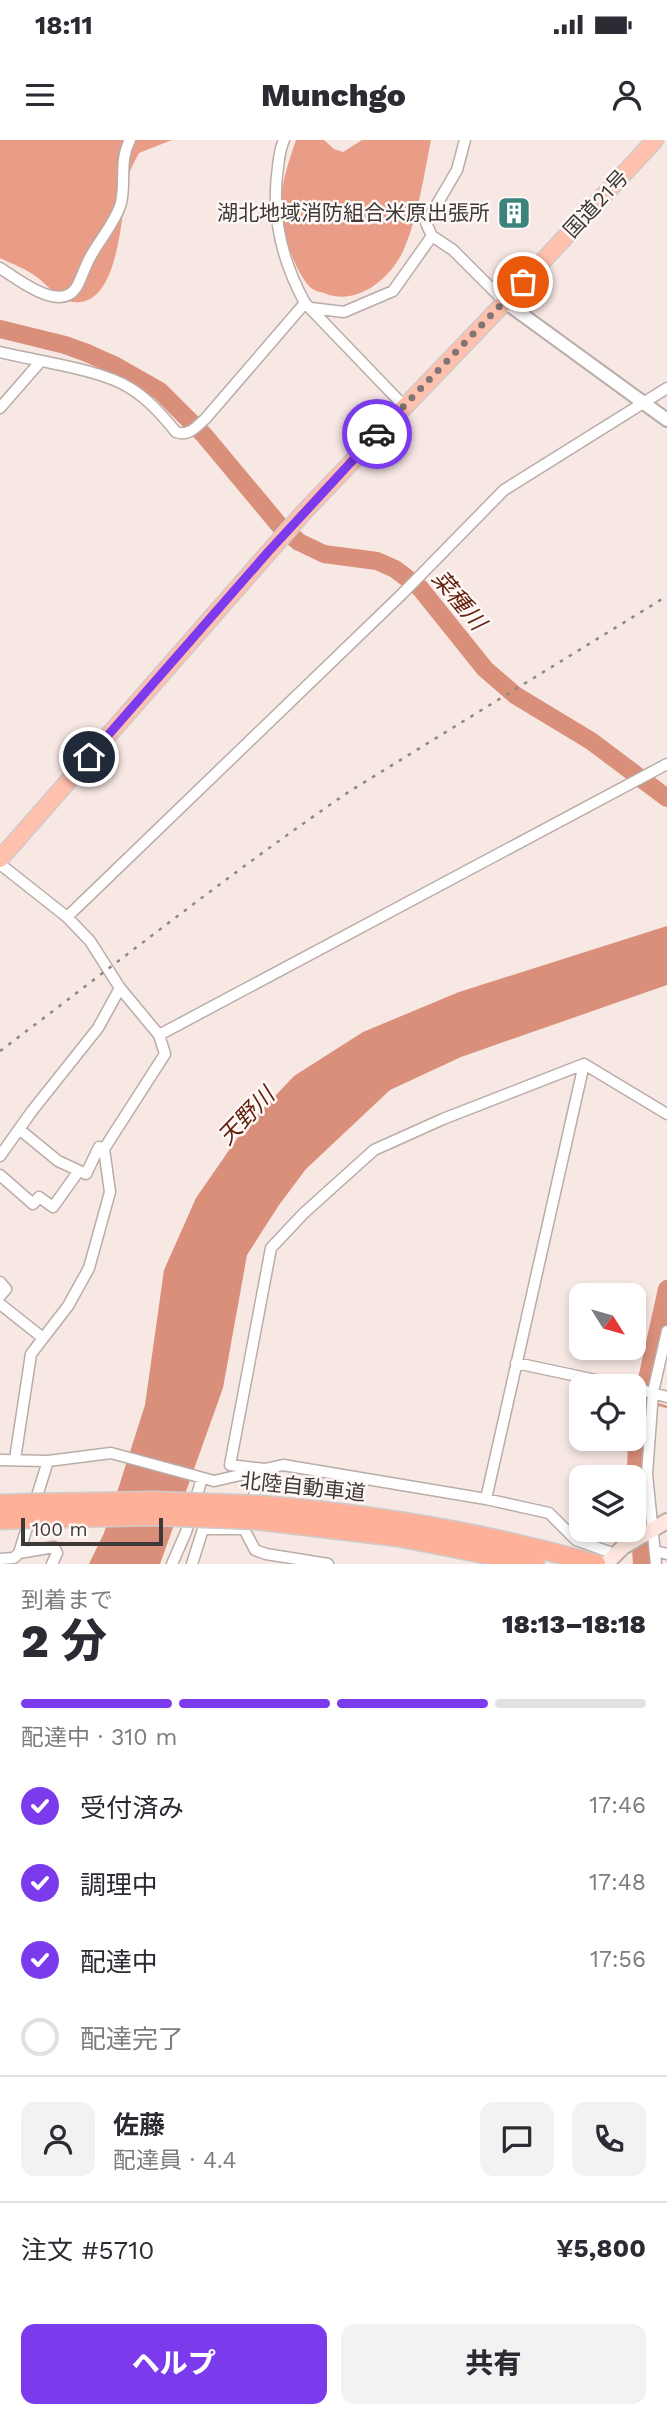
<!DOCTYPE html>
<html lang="ja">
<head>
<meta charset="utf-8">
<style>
  :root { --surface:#fff; --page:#f2f2f3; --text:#2b2b33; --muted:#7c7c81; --line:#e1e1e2; --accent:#7c3aed }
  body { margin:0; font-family:"Work Sans","Noto Sans JP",sans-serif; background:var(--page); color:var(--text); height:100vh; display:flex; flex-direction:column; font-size:26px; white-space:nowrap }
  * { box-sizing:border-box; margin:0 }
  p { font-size:23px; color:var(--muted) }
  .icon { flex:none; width:38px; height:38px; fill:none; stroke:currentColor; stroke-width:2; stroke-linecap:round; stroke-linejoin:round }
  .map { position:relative; height:1424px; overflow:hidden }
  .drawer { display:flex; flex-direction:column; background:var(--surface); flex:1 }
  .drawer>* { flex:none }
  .needle { width:46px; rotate:127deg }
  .controls { position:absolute; left:569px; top:1143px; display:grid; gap:14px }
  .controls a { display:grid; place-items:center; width:77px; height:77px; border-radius:14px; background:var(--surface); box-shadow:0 4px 10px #0003; font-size:35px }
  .scale { position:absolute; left:21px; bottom:18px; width:142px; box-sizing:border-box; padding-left:7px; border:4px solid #3e3937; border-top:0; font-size:19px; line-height:24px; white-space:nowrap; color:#3e3937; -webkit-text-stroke:5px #fef8f6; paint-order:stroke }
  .pin { position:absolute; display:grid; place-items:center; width:60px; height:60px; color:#fff; margin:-30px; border:4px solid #fff; border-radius:50%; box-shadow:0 2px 7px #0007 }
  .courier { position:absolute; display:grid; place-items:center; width:70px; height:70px; margin:-35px; border:5px solid #7c3aed; border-radius:50%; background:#fff; color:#222; box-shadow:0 2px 9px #0007 }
  .head em { font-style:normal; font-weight:800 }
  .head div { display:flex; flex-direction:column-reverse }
  .head { display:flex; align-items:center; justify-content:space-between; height:119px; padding:0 21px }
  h1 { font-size:46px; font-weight:800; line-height:52px }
  .bar { display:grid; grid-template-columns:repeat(4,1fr); gap:10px 7px; align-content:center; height:84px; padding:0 21px }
  .bar i { height:9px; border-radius:5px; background:var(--line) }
  .bar .on { background:var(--accent) }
  .bar p { grid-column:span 4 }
  .line { display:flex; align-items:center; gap:18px; padding:0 21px; border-top:2px solid var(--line) }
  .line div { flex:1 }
  .round { display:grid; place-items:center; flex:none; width:74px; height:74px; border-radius:14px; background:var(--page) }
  ol { padding:0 21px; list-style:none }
  li { display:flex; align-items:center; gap:21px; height:77px }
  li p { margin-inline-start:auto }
  li .icon { padding:7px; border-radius:50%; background:var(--accent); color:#fff; stroke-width:4 }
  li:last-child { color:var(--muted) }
  li i { width:38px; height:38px; border:4px solid var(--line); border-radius:50% }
  .button { display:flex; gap:14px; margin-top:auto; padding:14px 21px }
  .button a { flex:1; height:80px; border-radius:14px; background:var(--accent); color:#fff; font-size:28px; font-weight:800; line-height:80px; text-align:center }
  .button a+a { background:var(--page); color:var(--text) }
  .status { display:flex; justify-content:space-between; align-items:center; height:49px; padding:0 35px; background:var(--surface); direction:ltr }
  .status svg { height:19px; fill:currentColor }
  header { display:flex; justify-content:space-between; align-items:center; height:91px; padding:0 21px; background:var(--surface); font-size:32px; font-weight:800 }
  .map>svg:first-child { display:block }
</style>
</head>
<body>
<div class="status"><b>18:11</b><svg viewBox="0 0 49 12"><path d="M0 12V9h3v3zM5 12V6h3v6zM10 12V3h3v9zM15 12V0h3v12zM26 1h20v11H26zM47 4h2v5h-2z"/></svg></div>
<header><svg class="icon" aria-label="menu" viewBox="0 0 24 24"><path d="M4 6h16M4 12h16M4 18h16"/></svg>Munchgo<svg class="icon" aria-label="person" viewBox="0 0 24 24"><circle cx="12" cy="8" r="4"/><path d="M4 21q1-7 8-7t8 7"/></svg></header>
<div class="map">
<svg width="667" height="1424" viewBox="0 0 667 1424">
  <rect width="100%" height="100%" fill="#f8e8e4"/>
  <path fill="#e99d87" d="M0 0H172L139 13C135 21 130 29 128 38 121 68 121 175 68 161 56 158 48 145 38 138 27 129 12 124 0 118Z
    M296 0H324L334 9 343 12 362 0H431C424 35 418 77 404 109 391 139 356 167 324 153 319 152 313 150 310 147 297 134 285 100 282 83 277 54 287 27 296 0Z"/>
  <path fill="#d98f7a" d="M667 786V845L461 917 390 950 306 1029 279 1065 247 1115 223 1248 160 1424H89L104 1393 145 1265 164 1130 196 1058 243 990 294 936 363 892 459 852Z"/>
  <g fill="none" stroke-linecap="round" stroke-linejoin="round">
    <path stroke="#d98f7a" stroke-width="2.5" d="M657 1267V1264L667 1267
      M634 1389 648 1378
      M615 1404 633 1390"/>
    <path stroke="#d98f7a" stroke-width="18" d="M0 189 65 205 87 213 116 226 160 251 204 295 280 386 299 402 324 414 377 421 395 429 420 448 485 529 515 555 591 601 667 658
      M642 1424 636 1328 638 1280 667 1149"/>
    <defs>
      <path id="minor" d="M284 0C280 8 279 18 278 27 271 74 282 121 305 163L404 266
        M465 0 457 30 426 83 432 96 453 110 505 162
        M0 128C16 138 59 173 76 148 82 138 85 125 92 114 101 98 116 81 121 63 126 41 119 20 130 0
        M311 168 344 172 393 151 432 96
        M0 212C36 221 100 229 130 248 148 259 162 275 176 292 189 297 197 286 206 278L305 163
        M0 268 40 222
        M0 724 67 777 90 801 120 848 159 895 165 914 104 1009 110 1052 89 1128 68 1166 31 1214 15 1319
        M67 777 402 454 504 350 667 248
        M159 895 667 624
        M19 989 58 1021 86 1034 99 1007 104 1009
        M0 1016 32 971 98 888 120 848
        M0 1035 33 1064 39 1057 53 1067 78 1032
        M0 1142 6 1149 0 1156
        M0 1164 43 1198
        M516 1223 624 1246
        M634 1248 667 1257
        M0 1320 48 1321
        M486 1359 584 924
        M655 1411 667 1414
        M0 1419 14 1418 19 1413
        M52 1424 57 1413 54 1407 19 1413 48 1321 111 1313 214 1341 283 1325 486 1359 549 1373 576 1400 615 1414
        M172 1424 186 1392 202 1338
        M192 1424 203 1389H244
        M328 1424 266 1414 255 1410 244 1389 256 1349 265 1329 230 1325 271 1108 304 1073 374 1010 443 979 584 924 667 974
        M656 1424 647 1334 653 1252 667 1191"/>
      <path id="tertiary" d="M505 162 667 280"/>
      <path id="secondary" d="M606 1424 623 1407 667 1381"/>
      <path id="trunk" d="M0 719 304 372 505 162 655 0"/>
      <path id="motorway" d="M0 1364 27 1363
        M261 1365C374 1374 487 1393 596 1424
        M0 1380 24 1379
        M254 1380 398 1397 535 1424"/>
    </defs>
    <use href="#minor" stroke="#baaca8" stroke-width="13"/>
    <use href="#tertiary" stroke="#baaca8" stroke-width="16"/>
    <use href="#secondary" stroke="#baaca8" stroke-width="18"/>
    <use href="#trunk" stroke="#cdcccb" stroke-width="19"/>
    <use href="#motorway" stroke="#cdcccb" stroke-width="21"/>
    <use href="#minor" stroke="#fff" stroke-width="10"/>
    <use href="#tertiary" stroke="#fff" stroke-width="12"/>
    <use href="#secondary" stroke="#ffe7e0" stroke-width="14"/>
    <use href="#trunk" stroke="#ffc0ae" stroke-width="16"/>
    <use href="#motorway" stroke="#ffb099" stroke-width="18"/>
    <path stroke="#908683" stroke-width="2.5" stroke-dasharray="3.5 7" stroke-linecap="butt" d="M0 911C116 824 230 733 350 651L667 456"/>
    <defs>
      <path id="motorway-bridge" d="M27 1363 155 1361 261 1365
        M24 1379 153 1376 254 1380"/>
    </defs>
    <use href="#motorway-bridge" stroke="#cdcccb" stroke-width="21" stroke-linecap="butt"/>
    <use href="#motorway-bridge" stroke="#ffb099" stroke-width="18"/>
  </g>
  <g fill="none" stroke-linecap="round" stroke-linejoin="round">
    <path stroke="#7f7674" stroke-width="7" stroke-dasharray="0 12.6" d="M377 294 523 142"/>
    <path stroke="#7c3aed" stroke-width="9" d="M89 617 268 412 377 294"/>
  </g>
  <defs>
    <symbol id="building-square" viewBox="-11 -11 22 22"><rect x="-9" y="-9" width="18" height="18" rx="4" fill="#3c837c" stroke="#fef8f6"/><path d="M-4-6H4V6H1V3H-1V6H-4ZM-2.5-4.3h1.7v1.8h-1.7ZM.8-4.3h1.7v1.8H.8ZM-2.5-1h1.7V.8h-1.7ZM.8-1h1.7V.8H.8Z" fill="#fff"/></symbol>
  </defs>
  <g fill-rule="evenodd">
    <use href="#building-square" x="495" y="54" width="38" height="38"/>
  </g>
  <g text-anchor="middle" stroke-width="5" stroke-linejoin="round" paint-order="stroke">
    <g font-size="21" fill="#3e3937" stroke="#fef8f6">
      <text transform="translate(596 64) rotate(-47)" y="7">国道21号</text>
      <text transform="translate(303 1347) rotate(6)" y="7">北陸自動車道</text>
    </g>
    <g font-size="21" fill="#3e3937" stroke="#fef8f6" text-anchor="end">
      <text x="490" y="80">湖北地域消防組合米原出張所</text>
    </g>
    <g font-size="23" font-style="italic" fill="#64210d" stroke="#fef8f6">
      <text transform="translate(459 460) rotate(50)" y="8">菜種川</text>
      <text transform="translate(246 976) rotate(-46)" y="8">天野川</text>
    </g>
  </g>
</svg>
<div class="controls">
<a><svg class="needle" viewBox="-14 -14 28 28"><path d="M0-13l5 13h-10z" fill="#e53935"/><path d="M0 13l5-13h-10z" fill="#7c7c81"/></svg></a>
<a><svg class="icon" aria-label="locate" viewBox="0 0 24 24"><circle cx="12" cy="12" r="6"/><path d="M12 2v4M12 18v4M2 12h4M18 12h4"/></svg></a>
<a><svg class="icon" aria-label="layers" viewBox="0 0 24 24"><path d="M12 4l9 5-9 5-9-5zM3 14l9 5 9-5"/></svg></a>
</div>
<div class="scale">100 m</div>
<div class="pin" style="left:523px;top:142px;background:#ea580c"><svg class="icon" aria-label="bag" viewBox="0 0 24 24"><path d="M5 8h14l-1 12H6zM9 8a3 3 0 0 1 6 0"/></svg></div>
<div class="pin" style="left:89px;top:617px;background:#1f2937"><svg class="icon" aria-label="home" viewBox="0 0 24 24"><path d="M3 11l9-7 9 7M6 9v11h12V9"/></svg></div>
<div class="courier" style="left:377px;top:294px"><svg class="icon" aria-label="car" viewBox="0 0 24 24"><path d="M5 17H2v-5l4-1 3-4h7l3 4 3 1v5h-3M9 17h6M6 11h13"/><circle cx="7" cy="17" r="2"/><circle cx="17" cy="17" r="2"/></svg></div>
</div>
<section class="drawer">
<div class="head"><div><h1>2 分</h1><p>到着まで</p></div><em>18:13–18:18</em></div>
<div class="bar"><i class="on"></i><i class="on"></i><i class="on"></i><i></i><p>配達中 · 310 m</p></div>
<ol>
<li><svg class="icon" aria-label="check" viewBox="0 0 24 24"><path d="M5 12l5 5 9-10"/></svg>受付済み<p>17:46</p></li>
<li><svg class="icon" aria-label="check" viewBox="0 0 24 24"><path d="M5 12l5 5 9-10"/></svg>調理中<p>17:48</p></li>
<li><svg class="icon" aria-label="check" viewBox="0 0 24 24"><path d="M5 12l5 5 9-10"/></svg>配達中<p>17:56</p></li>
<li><i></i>配達完了</li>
</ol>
<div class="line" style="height:126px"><a class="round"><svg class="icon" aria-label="person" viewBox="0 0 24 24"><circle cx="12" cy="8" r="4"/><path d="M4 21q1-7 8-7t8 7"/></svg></a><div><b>佐藤</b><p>配達員 · 4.4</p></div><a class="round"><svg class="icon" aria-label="chat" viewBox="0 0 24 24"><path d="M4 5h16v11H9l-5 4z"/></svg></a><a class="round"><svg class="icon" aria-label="phone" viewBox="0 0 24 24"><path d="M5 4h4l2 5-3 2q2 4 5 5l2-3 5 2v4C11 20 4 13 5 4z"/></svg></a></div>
<div class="line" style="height:91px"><div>注文 #5710</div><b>¥5,800</b></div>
<div class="button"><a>ヘルプ</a><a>共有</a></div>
</section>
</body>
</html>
